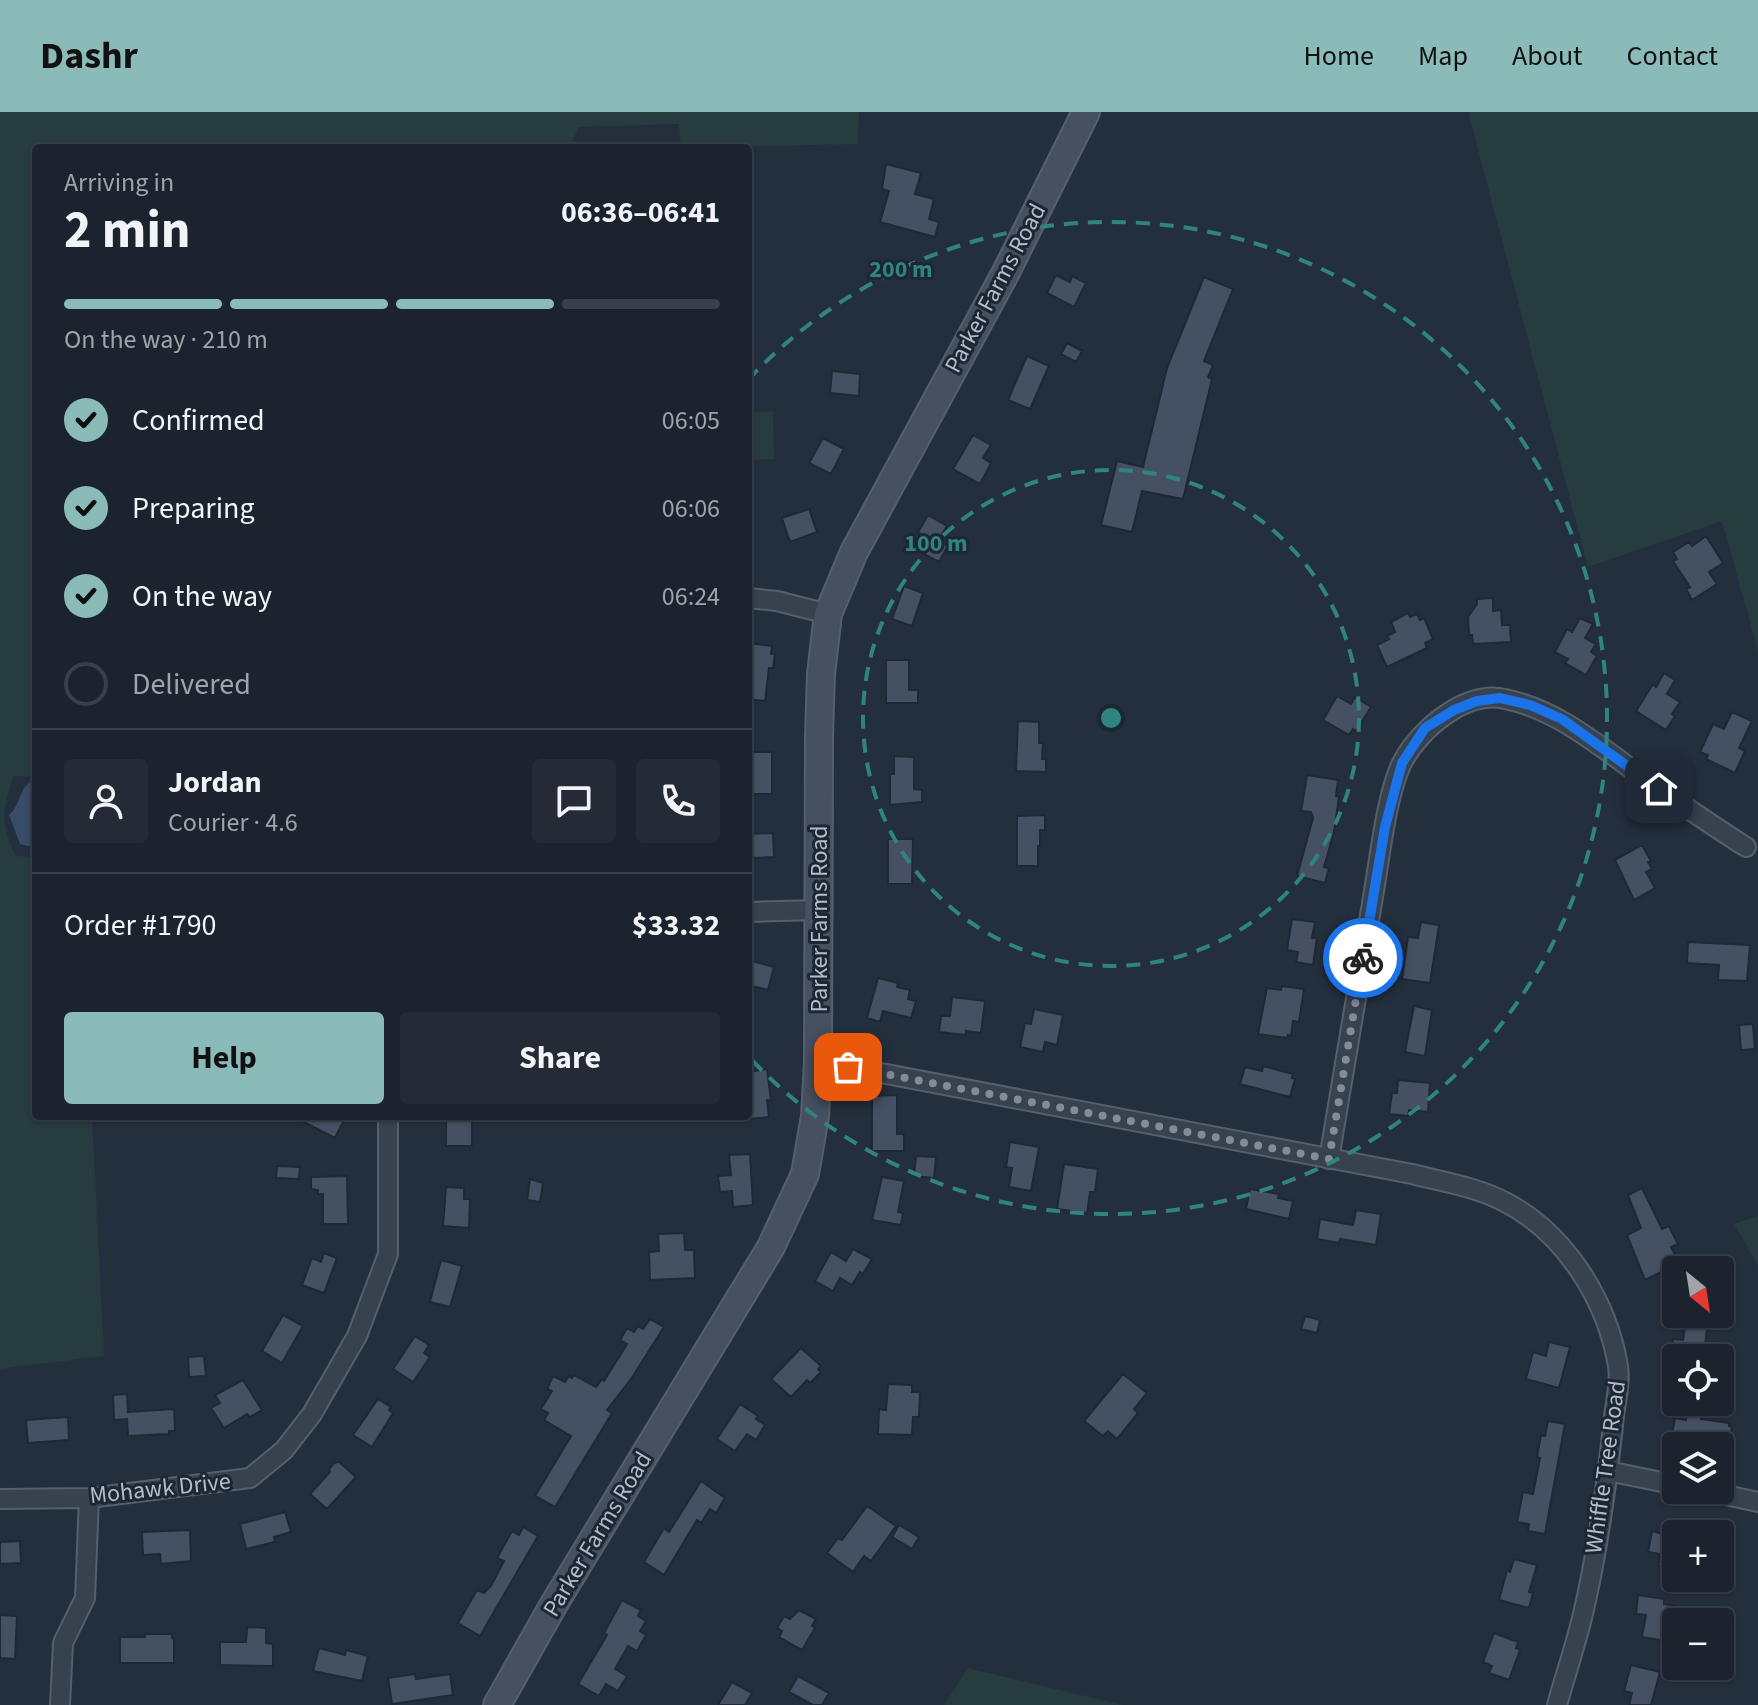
<!DOCTYPE html>
<html lang="en">
<head>
<meta charset="utf-8">
<style>
  :root { --surface:#1b232e; --page:#242b36; --text:#f1f3f6; --muted:#a0a4aa; --line:#39404a; --accent:#8bbbb9 }
  body { margin:0; font-family:"Source Sans 3",sans-serif; background:var(--page); color:var(--text); height:100vh; display:flex; flex-direction:column; font-size:30px; white-space:nowrap }
  * { box-sizing:border-box; margin:0 }
  p { font-size:26px; color:var(--muted) }
  .icon { flex:none; width:44px; height:44px; fill:none; stroke:currentColor; stroke-width:2; stroke-linecap:round; stroke-linejoin:round }
  .map { position:relative; flex:1; overflow:hidden }
  .panel { position:absolute; left:32px; top:32px; width:720px; height:976px; display:flex; flex-direction:column; background:var(--surface); border-radius:8px; box-shadow:0 2px 6px #0004,0 0 0 2px var(--line) }
  .panel>* { flex:none }
  .needle { width:52px; rotate:150deg }
  .controls { position:absolute; left:1662px; top:1144px; display:grid; gap:16px }
  .controls a { display:grid; place-items:center; width:72px; height:72px; border-radius:8px; background:var(--surface); box-shadow:0 2px 6px #0004,0 0 0 2px var(--line); font-size:40px }
  .pin { position:absolute; display:grid; place-items:center; width:68px; height:68px; color:#fff; margin:-34px; border-radius:16px; box-shadow:0 4px 12px #0006 }
  .courier { position:absolute; display:grid; place-items:center; width:80px; height:80px; margin:-40px; border:6px solid #1a73e8; border-radius:50%; background:#fff; color:#222; box-shadow:0 2px 10px #0007 }
  .head em { font-style:normal; font-weight:700 }
  .head div { display:flex; flex-direction:column-reverse }
  .head { display:flex; align-items:center; justify-content:space-between; height:136px; padding:0 32px }
  h1 { font-size:52px; font-weight:700; line-height:60px }
  .bar { display:grid; grid-template-columns:repeat(4,1fr); gap:12px 8px; align-content:center; height:96px; padding:0 32px }
  .bar i { height:10px; border-radius:6px; background:var(--line) }
  .bar .current { background:var(--accent) }
  .bar p { grid-column:span 4 }
  .line { display:flex; align-items:center; gap:20px; padding:0 32px; border-top:2px solid var(--line) }
  .line div { flex:1 }
  .round { display:grid; place-items:center; flex:none; width:84px; height:84px; border-radius:8px; background:var(--page) }
  ol { padding:0 32px; list-style:none }
  li { display:flex; align-items:center; gap:24px; height:88px }
  li p { margin-inline-start:auto }
  li .icon { padding:8px; border-radius:50%; background:var(--accent); color:#111; stroke-width:4 }
  li:last-child { color:var(--muted) }
  li i { width:44px; height:44px; border:4px solid var(--line); border-radius:50% }
  .cta { display:flex; gap:16px; margin-top:auto; padding:16px 32px }
  .cta a { flex:1; height:92px; border-radius:8px; background:var(--accent); color:#111; font-size:32px; font-weight:700; line-height:92px; text-align:center }
  .cta a+a { background:var(--page); color:var(--text) }
  header { display:flex; align-items:center; gap:48px; box-sizing:border-box; height:112px; padding:0 40px; background:var(--accent); color:#111 }
  header strong { font-size:38px }
  nav { display:flex; gap:44px; margin-inline-start:auto; font-size:28px }
  .map>svg:first-child { display:block }
</style>
</head>
<body>
<header>
<strong>Dashr</strong>
<nav><a>Home</a><a>Map</a><a>About</a><a>Contact</a></nav>
</header>
<div class="map">
<svg width="1758" height="1593" viewBox="0 0 1758 1593">
  <rect width="100%" height="100%" fill="#242f3e"/>
  <path fill="#263c3f" d="M0 0H859L858 32 681 36 679 12 579 15 569 36H36V665L14 664C2 696 0 714 16 744L36 745V1004H92L104 1244 0 1257Z
    M1470 0H1758V539L1722 409 1588 455 1469 3Z
    M773 299 774 347 748 348V301Z
    M1758 1104V1154L1734 1112Z
    M968 1556 1122 1593H944Z"/>
  <path fill="#394c67" d="M33 668H36V736L20 732 9 703C21 693 18 677 33 668Z"/>
  <path fill="#455162" stroke="#1f2835" stroke-width="2" d="M886 52 921 61 915 82 934 87 929 107 939 110 935 125 880 110 889 79 882 77Z
    M1056 163 1070 170 1072 164 1086 171 1074 195 1047 181Z
    M1204 165 1233 177 1204 249 1213 253 1208 265 1212 267 1183 387 1142 379 1132 420 1101 413 1117 349 1143 355 1167 256Z
    M1067 231 1082 239 1076 250 1061 242Z
    M1027 244 1049 254 1030 297 1008 288Z
    M832 259 860 262 859 284 830 281Z
    M973 323 991 333 983 346 991 351 980 372 953 357Z
    M823 326 844 337 831 362 809 351Z
    M809 397 817 420 790 430 782 406Z
    M928 403 947 414 938 429 948 434 939 450 913 436 921 422 918 420Z
    M1706 424 1723 451 1709 460 1717 472 1692 488 1686 477 1690 475 1673 449 1677 447 1673 440 1689 430 1692 434Z
    M904 474 923 481 912 514 892 507Z
    M1493 486V499L1501 498 1502 513H1510L1511 530 1473 532 1472 523H1469L1468 505 1477 492V487Z
    M1408 501 1410 505 1417 502 1420 508 1424 506 1433 527 1425 531 1427 536 1387 555 1377 533 1389 527 1387 524 1395 520 1391 510Z
    M1580 506 1593 512 1585 526 1596 532 1591 540 1597 544 1586 563 1565 551 1568 547 1555 540 1567 517 1572 520Z
    M748 531 772 534 771 542H775L773 556H769L765 589 748 587Z
    M886 548H909V578H918V591H886Z
    M1664 561 1675 568 1667 582 1680 590 1672 602 1675 604 1666 618 1636 599 1653 572 1656 575Z
    M1337 584 1351 592 1355 585 1371 595 1356 619 1353 617 1349 623 1323 608Z
    M1732 600 1752 609 1739 636 1745 639 1735 661 1706 647 1708 643 1700 640 1713 612 1724 617Z
    M1018 609 1039 610V631H1043L1042 647H1046V660L1016 659Z
    M748 640H772V682H748Z
    M894 644 914 645V677L922 678V690L890 693V662H894Z
    M1307 663 1338 668 1336 684 1339 685 1334 720 1324 755 1329 756 1325 771 1297 764 1313 706 1311 700 1301 699Z
    M1045 703V718H1040V734H1038V754H1017V704Z
    M773 721 774 745 748 746V722Z
    M888 727H913L912 772H888Z
    M1642 733 1651 749 1648 750 1652 757 1646 760 1655 776 1634 788 1615 748Z
    M1292 807 1315 810 1312 826H1317L1313 853 1296 850 1298 840 1287 838Z
    M1421 810 1439 813 1430 871 1402 867 1408 825 1418 826Z
    M1688 830 1750 833 1747 869 1718 868 1719 853 1687 851Z
    M748 848 774 855 768 878 748 873Z
    M878 866 898 871 897 875 910 878 908 887 916 889 911 906 883 899 880 910 867 906Z
    M1282 874 1304 877 1299 910 1293 909 1291 924 1288 923 1287 926 1258 922 1267 876 1281 878Z
    M952 885 985 889 981 921 966 919V923L939 920 941 904H950Z
    M1414 894 1432 898 1425 944 1405 940Z
    M1034 897 1063 903 1057 933 1045 930 1043 940 1020 935 1025 911 1031 912Z
    M1753 912 1755 937 1741 938 1739 913Z
    M1263 954 1293 962 1292 966 1295 967 1290 985 1240 972 1245 955 1262 959Z
    M767 957 771 988H767L769 1005 749 1007 748 960Z
    M1398 968 1430 971 1428 1000 1409 998 1408 1004 1389 1002 1392 981H1397Z
    M897 983V1022H904V1039H872V984Z
    M292 1004H346L335 1026Z
    M446 1004H472V1034H446Z
    M1010 1030 1039 1035 1031 1079 1009 1075 1012 1056 1006 1055Z
    M750 1042 753 1093 733 1095 732 1079 720 1080 718 1064 731 1063 729 1043Z
    M916 1044 936 1045 934 1066 914 1064Z
    M1064 1052 1098 1057 1095 1080H1090L1087 1101 1057 1097Z
    M277 1054 300 1055 299 1067 276 1066Z
    M347 1064 348 1112H323V1082H318V1078L311 1077V1065Z
    M882 1065 904 1069 898 1100 903 1101 901 1113 872 1108Z
    M530 1067 543 1071 540 1090 527 1088Z
    M446 1075 464 1076V1087H470L469 1116 443 1114Z
    M1642 1076 1662 1117 1669 1114 1678 1132 1671 1135 1679 1151 1645 1168 1627 1123 1641 1116 1628 1083Z
    M1250 1077 1279 1082 1278 1086 1293 1089 1289 1107 1246 1097Z
    M1356 1098 1381 1102 1376 1133 1340 1127 1339 1131 1317 1127 1320 1107 1353 1113Z
    M684 1121 685 1138H694L695 1166 650 1168 649 1140 659 1139 658 1122Z
    M853 1137 872 1147 863 1162 860 1160 852 1173 840 1166 833 1179 815 1169 831 1140 846 1149Z
    M324 1141 337 1146 324 1181 302 1173 312 1146 321 1150Z
    M441 1148 462 1154 450 1195 430 1190Z
    M283 1203 303 1214 282 1251 262 1239Z
    M1305 1204 1320 1208 1317 1221 1301 1217Z
    M650 1207 664 1215 631 1267 607 1298 612 1301 555 1395 535 1384 571 1324 544 1308 548 1301 541 1297 552 1279 547 1277 553 1264 565 1270 569 1264 572 1266 574 1263 596 1275 602 1267 604 1269 627 1232 620 1228 627 1216 634 1220 638 1214 643 1217Z
    M1686 1209 1708 1212 1703 1246H1671L1673 1227 1683 1228Z
    M415 1224 429 1233 424 1241 430 1245 413 1270 393 1257Z
    M1549 1230 1570 1235 1559 1276 1526 1267 1533 1240 1546 1244Z
    M801 1236 821 1254 818 1257 821 1260 810 1271 807 1268 791 1285 771 1267Z
    M204 1244 206 1264 189 1265 188 1245Z
    M1123 1262 1147 1281 1134 1297 1138 1301 1117 1327 1108 1319 1103 1324 1084 1309Z
    M243 1268 262 1298 250 1305 247 1302 224 1316 211 1296 220 1291 215 1283Z
    M888 1272 912 1273V1280H920L919 1305H913L912 1323 878 1322 879 1297 886 1298Z
    M127 1282 128 1300 174 1297 175 1319H169V1322L128 1324 127 1307 114 1308 113 1283Z
    M378 1287 391 1295 389 1298 393 1301 372 1335 353 1323Z
    M740 1292 758 1304 756 1307 765 1313 756 1328 747 1322 735 1339 717 1327Z
    M1687 1299 1702 1302 1701 1307 1729 1311V1314L1732 1315 1730 1328H1726L1725 1335 1671 1327 1675 1306 1686 1308Z
    M68 1305 69 1328 28 1331 26 1308Z
    M1548 1309 1565 1312 1545 1422 1528 1419 1529 1412 1517 1410 1523 1380 1533 1382 1540 1346 1537 1345 1541 1323 1545 1324Z
    M339 1350 356 1365 327 1397 310 1382 330 1360 329 1357 334 1351Z
    M701 1369 725 1386 716 1401 710 1397 701 1411 697 1408 664 1463 644 1450 664 1416 669 1420Z
    M867 1394 896 1414 871 1449 864 1444 853 1460 827 1441 838 1426 842 1428Z
    M285 1400 291 1420 274 1425 275 1430 246 1437 240 1412Z
    M899 1413 919 1425 912 1437 892 1425Z
    M523 1415 538 1424 480 1524 458 1511 477 1478 484 1481 491 1474 504 1449 497 1446 512 1419 519 1423Z
    M190 1418 191 1449 161 1452 160 1442 143 1443 142 1420Z
    M1652 1419 1676 1426V1453H1671V1456L1658 1454 1661 1442 1648 1440Z
    M20 1429 21 1451 0 1452V1430Z
    M1514 1447 1537 1453 1529 1480 1533 1481 1529 1496 1499 1488 1507 1458 1510 1460Z
    M1638 1483 1664 1487V1492L1675 1494 1673 1510 1669 1509 1666 1529 1642 1525 1646 1503 1636 1502Z
    M622 1488 641 1498 638 1504 646 1509 640 1519 646 1523 637 1539 628 1534 615 1557 627 1564 618 1579 606 1572 599 1584 578 1572 607 1523 604 1521Z
    M799 1498 816 1507 812 1514 815 1516 802 1538 779 1525 782 1519 777 1516 784 1504 790 1507Z
    M0 1503 17 1504 15 1547 0 1546Z
    M247 1515 266 1516V1531L273 1532V1554L220 1553V1530H246Z
    M1494 1521 1518 1530 1516 1536 1520 1538 1509 1568 1489 1561 1492 1554 1483 1550Z
    M145 1522H172V1526H174V1551H120V1525H145Z
    M319 1536 345 1543 346 1538 368 1544 362 1569 313 1559Z
    M1631 1553 1660 1560 1651 1593H1629L1632 1581 1624 1579Z
    M415 1562 416 1567 450 1562 453 1583 392 1592 388 1566Z
    M798 1564 829 1581 822 1593H813L789 1580Z
    M732 1570 752 1581 745 1593H718Z"/>
  <g fill="none" stroke-linecap="round" stroke-linejoin="round">
    <defs>
      <path id="street" d="M748 486 777 489 828 502
        M748 800 818 798
        M818 949 1412 1062C1444 1070 1476 1075 1505 1090 1565 1121 1607 1188 1618 1254 1621 1272 1614 1296 1613 1314 1606 1378 1597 1444 1582 1506 1575 1535 1565 1564 1557 1593
        M1329 1047C1344 958 1359 868 1374 779 1380 744 1387 679 1403 649 1420 617 1466 578 1505 587 1558 598 1598 633 1641 664 1675 688 1710 712 1746 735
        M1608 1359 1676 1373
        M1702 1378 1758 1390
        M0 1387 89 1386 250 1366 284 1338 312 1302 357 1224 388 1142V1004
        M60 1593 63 1531 85 1486 89 1386"/>
      <path id="secondary" d="M497 1593 554 1492 771 1135 805 1062 815 1004 818 949 819 624 821 562 828 502 854 440 1005 162 1086 0"/>
    </defs>
    <use href="#street" stroke="#565f6c" stroke-width="22"/>
    <use href="#secondary" stroke="#565f6c" stroke-width="30"/>
    <use href="#street" stroke="#38414e" stroke-width="18"/>
    <use href="#secondary" stroke="#465061" stroke-width="26"/>
  </g>
  <g fill="none" stroke-linecap="round" stroke-linejoin="round">
    <path stroke="#828b98" stroke-width="8" stroke-dasharray="0 14.4" d="M848 955 1329 1047 1363 846"/>
    <path stroke="#1a73e8" stroke-width="10" d="M1363 846 1385 715 1402 651 1425 616 1454 598 1477 589 1500 586 1530 593 1562 607 1659 677"/>
  </g>
  <g fill="none" stroke="#308480" stroke-width="4" stroke-dasharray="14 10">
    <circle cx="1111" cy="606" r="248"/>
    <path d="M748 268A496 496 0 1 1 748 944"/>
  </g>
  <g text-anchor="middle" stroke-width="6" stroke-linejoin="round" paint-order="stroke">
    <g font-size="24" fill="#b4bcc9" stroke="#1d2633">
      <text transform="translate(995 176) rotate(-62)" y="8">Parker Farms Road</text>
      <text transform="translate(819 807) rotate(-90)" y="8">Parker Farms Road</text>
      <text transform="translate(1605 1355) rotate(-82)" y="8">Whiffle Tree Road</text>
      <text transform="translate(160 1376) rotate(-6)" y="8">Mohawk Drive</text>
      <text transform="translate(597 1422) rotate(-59)" y="8">Parker Farms Road</text>
    </g>
  </g>
  <circle cx="1111" cy="606" r="12" fill="#308480" stroke="#1d2633" stroke-width="4"/>
  <g font-size="24" text-anchor="middle" font-weight="bold" fill="#308480" stroke="#1d2633" stroke-width="6" stroke-linejoin="round" paint-order="stroke">
    <text x="901" y="165">200 m</text>
    <text x="936" y="439">100 m</text>
  </g>
</svg>
<div class="controls">
<a><svg class="needle" viewBox="-14 -14 28 28"><path d="M0-13l5 13h-10z" fill="#e53935"/><path d="M0 13l5-13h-10z" fill="#a0a4aa"/></svg></a>
<a><svg class="icon" aria-label="locate" viewBox="0 0 24 24"><circle cx="12" cy="12" r="6"/><path d="M12 2v4M12 18v4M2 12h4M18 12h4"/></svg></a>
<a><svg class="icon" aria-label="layers" viewBox="0 0 24 24"><path d="M12 4l9 5-9 5-9-5zM3 14l9 5 9-5"/></svg></a>
<a>+</a>
<a>−</a>
</div>
<div class="pin" style="left:848px;top:955px;background:#ea580c"><svg class="icon" aria-label="bag" viewBox="0 0 24 24"><path d="M5 8h14l-1 12H6zM9 8a3 3 0 0 1 6 0"/></svg></div>
<div class="pin" style="left:1659px;top:677px;background:#1f2937"><svg class="icon" aria-label="home" viewBox="0 0 24 24"><path d="M3 11l9-7 9 7M6 9v11h12V9"/></svg></div>
<div class="courier" style="left:1363px;top:846px"><svg class="icon" aria-label="bike" viewBox="0 0 24 24"><circle cx="6" cy="16" r="4"/><circle cx="18" cy="16" r="4"/><path d="M6 16l4-8h5l3 8M10 8l3 8H6M13 5h3"/></svg></div>
<section class="panel">
<div class="head"><div><h1>2 min</h1><p>Arriving in</p></div><em>06:36–06:41</em></div>
<div class="bar"><i class="current"></i><i class="current"></i><i class="current"></i><i></i><p>On the way · 210 m</p></div>
<ol>
<li><svg class="icon" aria-label="check" viewBox="0 0 24 24"><path d="M5 12l5 5 9-10"/></svg>Confirmed<p>06:05</p></li>
<li><svg class="icon" aria-label="check" viewBox="0 0 24 24"><path d="M5 12l5 5 9-10"/></svg>Preparing<p>06:06</p></li>
<li><svg class="icon" aria-label="check" viewBox="0 0 24 24"><path d="M5 12l5 5 9-10"/></svg>On the way<p>06:24</p></li>
<li><i></i>Delivered</li>
</ol>
<div class="line" style="height:144px"><a class="round"><svg class="icon" aria-label="person" viewBox="0 0 24 24"><circle cx="12" cy="8" r="4"/><path d="M4 21q1-7 8-7t8 7"/></svg></a><div><b>Jordan</b><p>Courier · 4.6</p></div><a class="round"><svg class="icon" aria-label="chat" viewBox="0 0 24 24"><path d="M4 5h16v11H9l-5 4z"/></svg></a><a class="round"><svg class="icon" aria-label="phone" viewBox="0 0 24 24"><path d="M5 4h4l2 5-3 2q2 4 5 5l2-3 5 2v4C11 20 4 13 5 4z"/></svg></a></div>
<div class="line" style="height:104px"><div>Order #1790</div><b>$33.32</b></div>
<div class="cta"><a>Help</a><a>Share</a></div>
</section>
</div>
</body>
</html>
